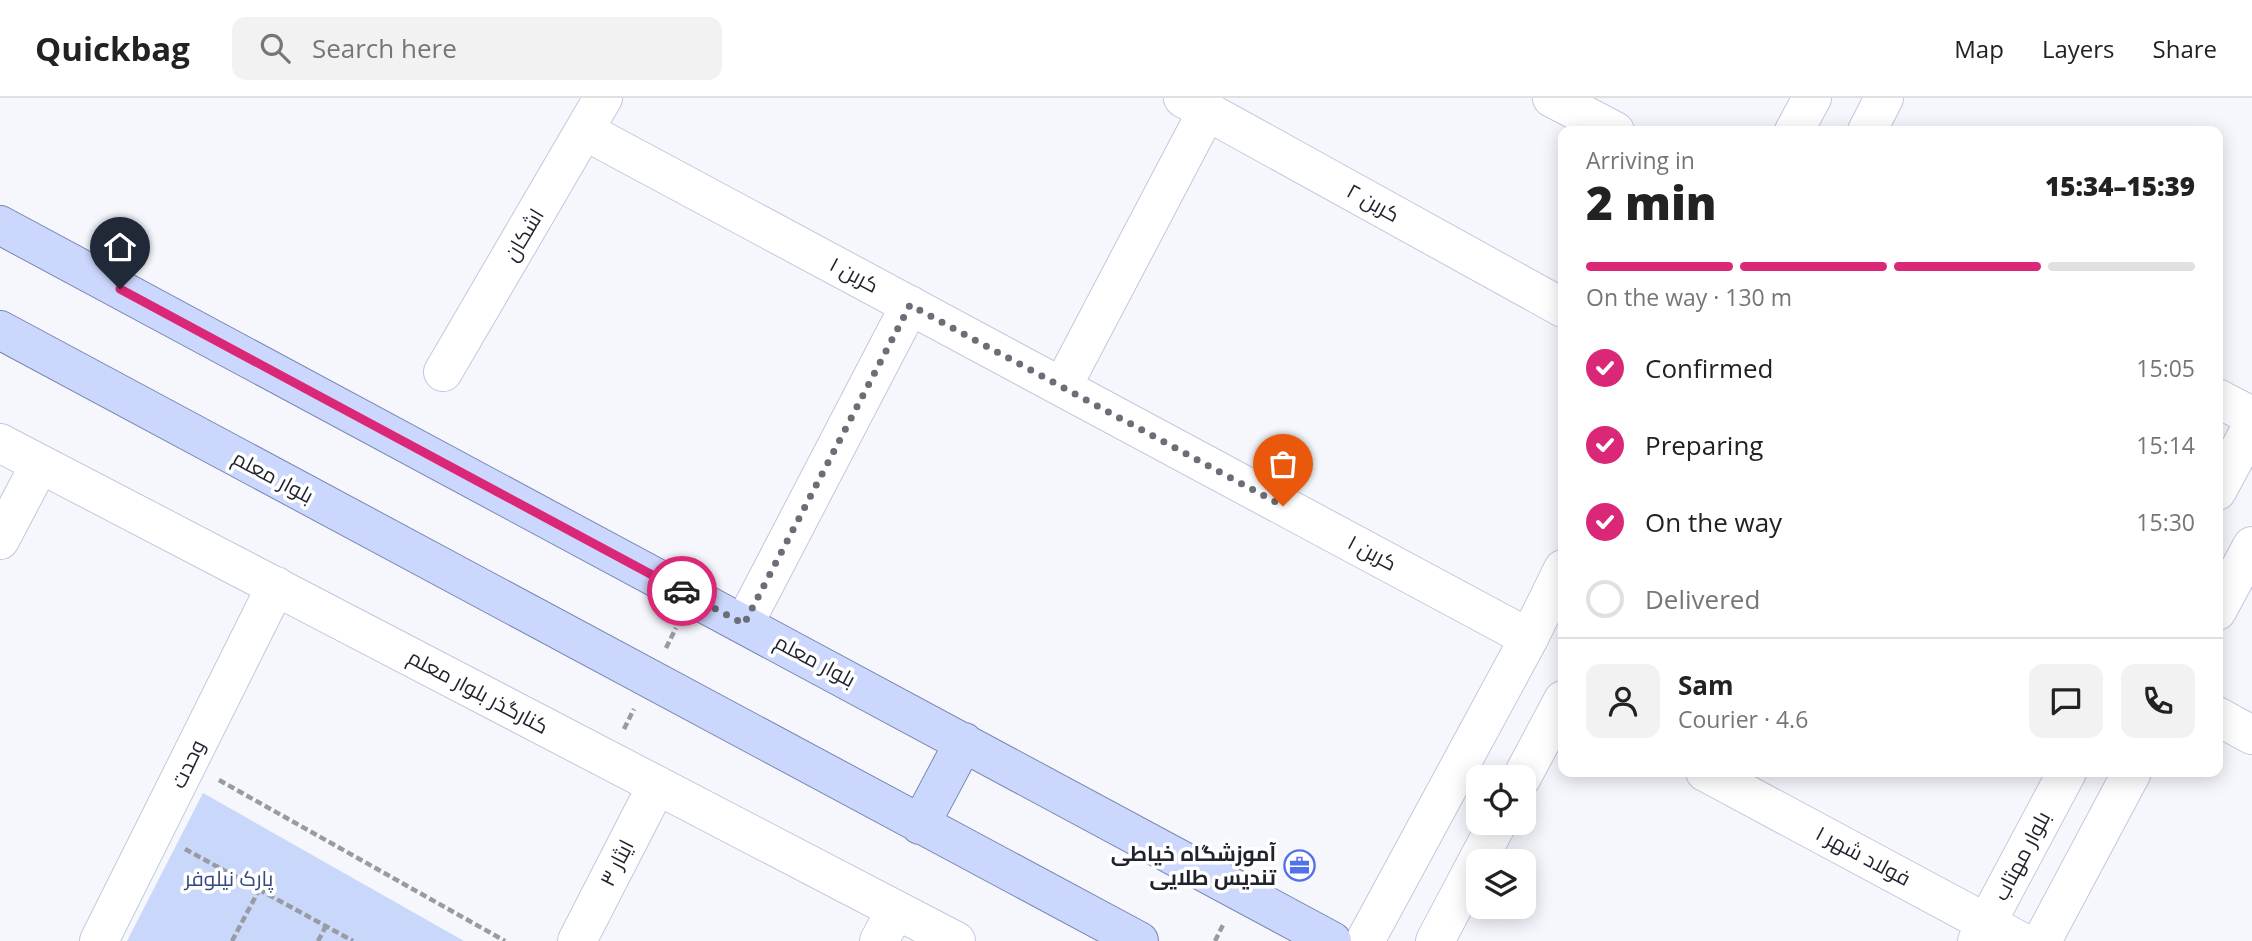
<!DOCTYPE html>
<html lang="en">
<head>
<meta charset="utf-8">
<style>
  :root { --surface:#fff; --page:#f2f2f2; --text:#222; --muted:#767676; --line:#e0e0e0; --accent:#db2777 }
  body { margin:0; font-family:"Open Sans",Cairo,sans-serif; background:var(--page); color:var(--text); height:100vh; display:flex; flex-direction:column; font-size:26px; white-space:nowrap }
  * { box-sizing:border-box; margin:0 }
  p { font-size:23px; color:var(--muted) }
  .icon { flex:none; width:38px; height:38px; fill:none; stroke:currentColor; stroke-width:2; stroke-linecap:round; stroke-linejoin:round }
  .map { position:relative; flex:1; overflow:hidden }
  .side { position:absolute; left:1558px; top:28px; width:665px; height:651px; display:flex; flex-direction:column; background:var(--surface); border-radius:14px; box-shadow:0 4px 18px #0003 }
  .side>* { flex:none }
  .fabs { position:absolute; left:1466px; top:667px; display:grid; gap:14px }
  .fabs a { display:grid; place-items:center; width:70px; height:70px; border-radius:14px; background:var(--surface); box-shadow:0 4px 18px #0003; font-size:35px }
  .pin { position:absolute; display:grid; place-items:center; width:60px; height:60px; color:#fff; margin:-72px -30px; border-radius:50% 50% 50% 0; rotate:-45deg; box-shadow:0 0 7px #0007 }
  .pin .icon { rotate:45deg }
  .courier { position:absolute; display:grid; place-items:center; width:70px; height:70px; margin:-35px; border:5px solid #db2777; border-radius:50%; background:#fff; color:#222; box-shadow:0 2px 9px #0007 }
  .head em { font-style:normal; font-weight:800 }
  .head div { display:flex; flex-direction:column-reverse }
  .head { display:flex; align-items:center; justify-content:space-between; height:119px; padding:0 28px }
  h1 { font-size:46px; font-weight:800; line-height:52px }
  .bar { display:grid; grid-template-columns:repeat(4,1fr); gap:10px 7px; align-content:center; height:84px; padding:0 28px }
  .bar i { height:9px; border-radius:5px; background:var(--line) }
  .bar .on { background:var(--accent) }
  .bar p { grid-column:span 4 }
  .line { display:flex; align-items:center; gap:18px; padding:0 28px; border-top:2px solid var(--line) }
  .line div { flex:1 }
  .round { display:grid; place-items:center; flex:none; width:74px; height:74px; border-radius:14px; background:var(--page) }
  ol { padding:0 28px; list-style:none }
  li { display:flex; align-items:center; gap:21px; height:77px }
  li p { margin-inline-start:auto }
  li .icon { padding:7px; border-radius:50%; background:var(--accent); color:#fff; stroke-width:4 }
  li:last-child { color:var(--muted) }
  li i { width:38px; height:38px; border:4px solid var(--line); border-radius:50% }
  header { display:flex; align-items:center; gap:42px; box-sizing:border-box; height:98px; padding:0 35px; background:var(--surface); border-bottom:2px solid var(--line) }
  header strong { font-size:33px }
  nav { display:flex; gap:38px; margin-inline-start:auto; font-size:24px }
  .search { width:490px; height:63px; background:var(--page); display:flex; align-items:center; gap:18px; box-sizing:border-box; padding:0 24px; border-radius:14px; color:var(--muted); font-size:26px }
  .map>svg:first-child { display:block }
</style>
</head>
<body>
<header>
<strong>Quickbag</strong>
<div class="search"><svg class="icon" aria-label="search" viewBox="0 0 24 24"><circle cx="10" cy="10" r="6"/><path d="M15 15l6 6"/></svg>Search here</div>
<nav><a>Map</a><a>Layers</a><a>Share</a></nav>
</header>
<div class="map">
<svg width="2252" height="843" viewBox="0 0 2252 843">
  <rect width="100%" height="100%" fill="#f5f7fc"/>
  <path fill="#c9d7fb" d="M203 695 464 843H127Z"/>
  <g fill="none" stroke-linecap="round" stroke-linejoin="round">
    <defs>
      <path id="minor" d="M1183 0 1563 210
        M1552 0 1615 33
        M585 33 1529 540
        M1794 33 1812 0
        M1867 33 1884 0
        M443 274 603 0
        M1062 289 1207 13
        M2217 300 2252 318
        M0 345 956 843
        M2217 393 2252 328
        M0 442 40 366
        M2217 513 2252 448
        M744 526 910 207
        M2217 618 2252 637
        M1705 674 2020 843
        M1522 679 1563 602
        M99 843 276 488
        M577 843 657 687
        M879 843 896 812
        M1365 843 1529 540 1563 471
        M1435 843 1498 724
        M1977 843 2067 674
        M2042 843 2132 674"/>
      <path id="major" d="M0 127 1332 843
        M0 232 1139 843
        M920 727 964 644"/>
    </defs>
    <use href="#minor" stroke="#c0c9e2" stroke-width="40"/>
    <use href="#major" stroke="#7987b3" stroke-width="40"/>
    <path stroke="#999ba2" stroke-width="4.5" stroke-dasharray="7 3.5" stroke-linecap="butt" d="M666 550 676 530
      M624 631 634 611
      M219 682 505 843
      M185 751 353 843
      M232 843 259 792
      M318 843 326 828
      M1215 843 1224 825"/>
    <use href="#minor" stroke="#fff" stroke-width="38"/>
    <use href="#major" stroke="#cbd7fc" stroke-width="38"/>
  </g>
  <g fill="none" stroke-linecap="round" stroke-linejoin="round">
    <path stroke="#6b6e76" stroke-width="7" stroke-dasharray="0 12.6" d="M682 493 744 526 910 207 1283 408"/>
    <path stroke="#db2777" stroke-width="9" d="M120 191 682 493"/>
  </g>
  <defs>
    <symbol id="office-ring" viewBox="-11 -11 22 22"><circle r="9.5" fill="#fff" stroke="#5372e7" stroke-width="1.5"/><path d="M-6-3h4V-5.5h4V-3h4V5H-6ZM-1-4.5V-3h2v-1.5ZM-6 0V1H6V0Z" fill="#5372e7"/></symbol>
  </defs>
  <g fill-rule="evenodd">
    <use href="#office-ring" x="1282" y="750" width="35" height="35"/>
  </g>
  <g text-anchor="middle" stroke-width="7" stroke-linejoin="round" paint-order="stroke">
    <g font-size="21" fill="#21242e" stroke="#fff">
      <text transform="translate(1373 105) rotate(29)" y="7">کربن ۲</text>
      <text transform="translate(524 137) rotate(-59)" y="7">اشکان</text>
      <text transform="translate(854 177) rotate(28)" y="7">کربن ۱</text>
      <text transform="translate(273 379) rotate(28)" y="7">بلوار معلم</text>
      <text transform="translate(1372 455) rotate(28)" y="7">کربن ۱</text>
      <text transform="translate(815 563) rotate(28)" y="7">بلوار معلم</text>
      <text transform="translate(478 594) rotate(28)" y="7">کنارگذر بلوار معلم</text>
      <text transform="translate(188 666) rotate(-64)" y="7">وحدت</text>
      <text transform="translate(1863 758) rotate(28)" y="7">فولاد شهر ۱</text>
      <text transform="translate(2022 758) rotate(-62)" y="7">بلوار مهتاب</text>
      <text transform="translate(617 765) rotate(-63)" y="7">ایثار ۳</text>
    </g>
    <g font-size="21" font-weight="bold" fill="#21242e" stroke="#fff" text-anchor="end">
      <text x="1276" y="763">آموزشگاه خیاطی<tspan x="1276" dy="24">تندیس طلایی</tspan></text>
    </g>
    <g font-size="21" fill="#364782" stroke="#fff">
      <text x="229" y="788">پارک نیلوفر</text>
    </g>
  </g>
</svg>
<div class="fabs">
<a><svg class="icon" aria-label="locate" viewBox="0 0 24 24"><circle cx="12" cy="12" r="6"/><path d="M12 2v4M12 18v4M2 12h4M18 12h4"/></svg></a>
<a><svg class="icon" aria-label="layers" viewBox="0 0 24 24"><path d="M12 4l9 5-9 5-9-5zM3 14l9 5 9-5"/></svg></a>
</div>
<div class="pin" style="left:1283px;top:408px;background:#ea580c"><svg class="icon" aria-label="bag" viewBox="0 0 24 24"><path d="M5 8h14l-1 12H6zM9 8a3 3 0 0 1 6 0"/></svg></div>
<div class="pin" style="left:120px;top:191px;background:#1f2937"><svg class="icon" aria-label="home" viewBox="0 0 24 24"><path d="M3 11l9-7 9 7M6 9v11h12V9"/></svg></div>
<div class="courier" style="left:682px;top:493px"><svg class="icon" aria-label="car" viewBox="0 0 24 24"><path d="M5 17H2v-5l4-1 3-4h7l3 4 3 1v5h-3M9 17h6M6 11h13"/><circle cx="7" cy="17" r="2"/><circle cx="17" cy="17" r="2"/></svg></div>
<section class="side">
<div class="head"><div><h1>2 min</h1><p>Arriving in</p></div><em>15:34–15:39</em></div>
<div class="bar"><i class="on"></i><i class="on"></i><i class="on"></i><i></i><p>On the way · 130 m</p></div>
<ol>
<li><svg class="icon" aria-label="check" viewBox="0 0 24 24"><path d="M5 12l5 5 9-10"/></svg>Confirmed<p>15:05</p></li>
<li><svg class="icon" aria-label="check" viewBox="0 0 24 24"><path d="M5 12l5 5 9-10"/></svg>Preparing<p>15:14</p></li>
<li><svg class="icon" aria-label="check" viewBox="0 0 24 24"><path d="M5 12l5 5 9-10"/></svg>On the way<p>15:30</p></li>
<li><i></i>Delivered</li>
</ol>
<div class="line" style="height:126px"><a class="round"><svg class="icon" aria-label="person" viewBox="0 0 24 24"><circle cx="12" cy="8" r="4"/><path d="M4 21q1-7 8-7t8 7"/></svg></a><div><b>Sam</b><p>Courier · 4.6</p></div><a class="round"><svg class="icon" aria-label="chat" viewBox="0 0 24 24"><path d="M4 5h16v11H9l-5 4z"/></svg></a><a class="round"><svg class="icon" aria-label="phone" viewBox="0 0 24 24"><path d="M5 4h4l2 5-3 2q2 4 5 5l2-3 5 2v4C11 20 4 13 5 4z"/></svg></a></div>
</section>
</div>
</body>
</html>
